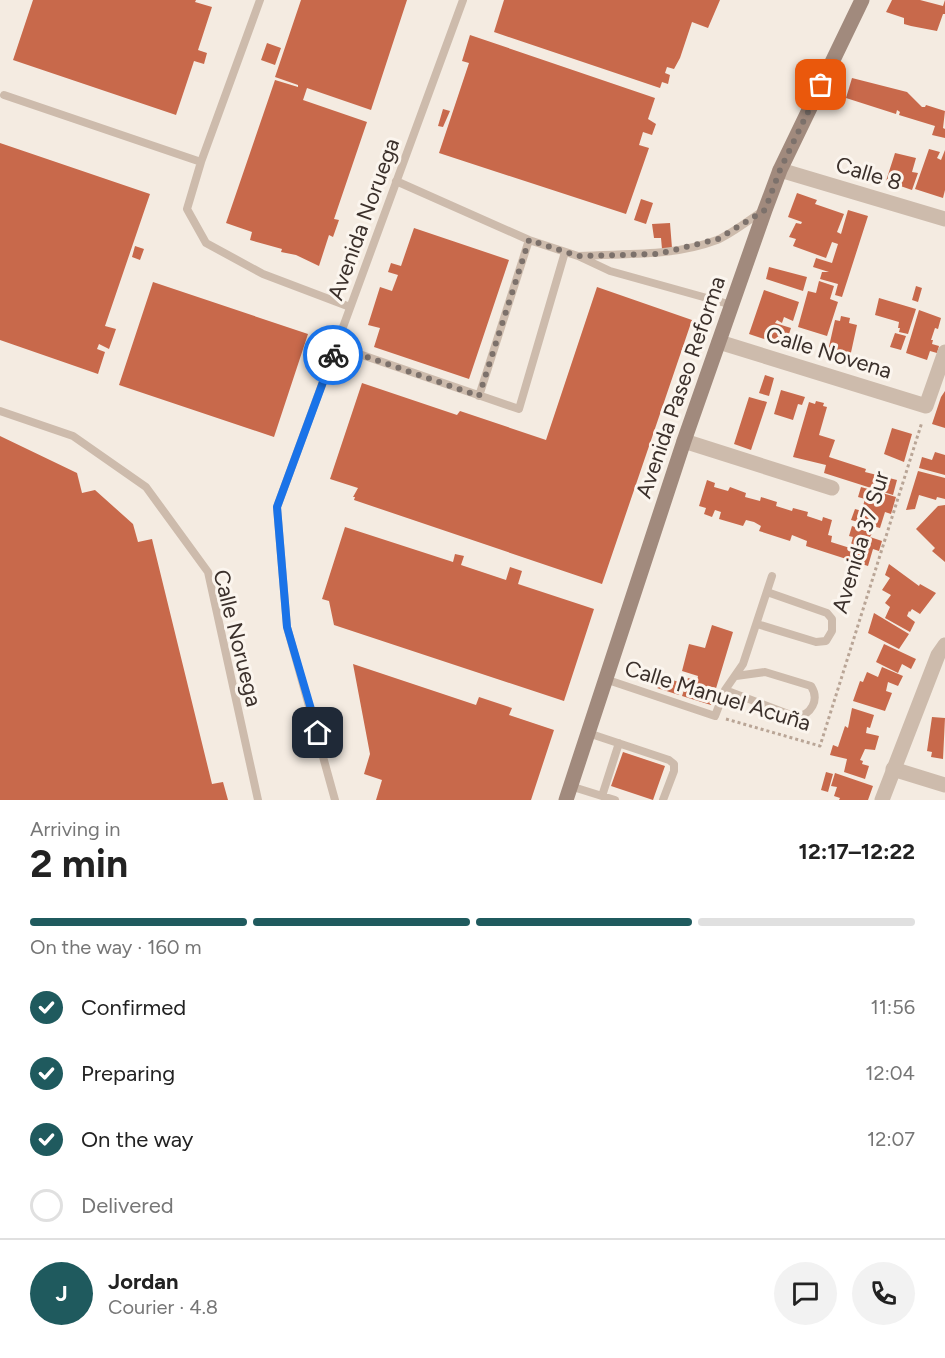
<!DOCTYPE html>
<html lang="en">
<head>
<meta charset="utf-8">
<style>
  :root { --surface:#fff; --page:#f2f2f2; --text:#222; --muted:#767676; --line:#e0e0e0; --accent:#1f5a5e }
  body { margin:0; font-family:Figtree,sans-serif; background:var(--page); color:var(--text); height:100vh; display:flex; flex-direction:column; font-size:22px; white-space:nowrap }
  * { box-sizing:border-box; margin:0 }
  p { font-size:20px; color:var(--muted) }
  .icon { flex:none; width:33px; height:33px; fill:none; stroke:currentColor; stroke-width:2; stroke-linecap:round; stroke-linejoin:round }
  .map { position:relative; height:800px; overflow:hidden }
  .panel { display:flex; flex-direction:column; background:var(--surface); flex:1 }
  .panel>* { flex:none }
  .pin { position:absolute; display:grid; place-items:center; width:51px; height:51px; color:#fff; margin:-26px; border-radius:12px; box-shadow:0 3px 9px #0006 }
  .courier { position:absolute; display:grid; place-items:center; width:60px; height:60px; margin:-30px; border:4px solid #1a73e8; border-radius:50%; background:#fff; color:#222; box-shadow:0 2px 8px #0007 }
  .headline em { font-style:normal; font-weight:700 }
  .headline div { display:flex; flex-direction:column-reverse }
  .headline { display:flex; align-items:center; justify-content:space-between; height:102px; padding:0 30px }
  h1 { font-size:39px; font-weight:700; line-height:45px }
  .bar { display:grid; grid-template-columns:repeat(4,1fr); gap:9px 6px; align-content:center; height:72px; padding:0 30px }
  .bar i { height:8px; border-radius:4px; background:var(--line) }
  .bar .selected { background:var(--accent) }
  .bar p { grid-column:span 4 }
  .line { display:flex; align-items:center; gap:15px; padding:0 30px; border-top:2px solid var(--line) }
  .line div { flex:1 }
  .round { display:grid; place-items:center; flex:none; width:63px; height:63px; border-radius:32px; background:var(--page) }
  ol { padding:0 30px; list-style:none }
  li { display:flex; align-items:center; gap:18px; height:66px }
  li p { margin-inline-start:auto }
  li .icon { padding:6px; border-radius:50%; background:var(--accent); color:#fff; stroke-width:4 }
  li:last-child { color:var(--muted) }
  li i { width:33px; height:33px; border:3px solid var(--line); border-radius:50% }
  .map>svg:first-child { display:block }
</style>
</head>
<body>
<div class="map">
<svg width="945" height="800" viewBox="0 0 945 800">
  <rect width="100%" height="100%" fill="#f4ebe1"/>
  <path fill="#c8694b" d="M33 0H196L195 2 212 7 198 50 207 53 204 64 194 61 176 115 13 60Z
    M301 0H407L371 110 307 88 303 100 367 122 334 219 339 220 333 237 329 235 319 266 296 255 281 252 282 249 250 240 252 232 226 223 275 80 298 87V85L275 77Z
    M504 0H720L708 28 692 22 680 58 674 69 667 67 665 73 670 75 668 84 662 82 660 88 494 32Z
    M892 0H920L943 6 945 0V14H943L937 31 911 26 904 24V18L886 12Z
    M470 35 655 98 648 119 656 124 652 135 643 132 639 145 649 148 626 214 439 153 469 63 462 61Z
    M267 43 281 48 275 65 261 60Z
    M852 78 907 92 922 107H925L926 105 945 111 943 128 945 129V138L932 135 935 126 899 115 900 112 897 110 896 114 846 98Z
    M443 109 450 111 443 127 438 126Z
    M0 143 150 194 105 326 116 329 109 349 99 344 97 349 105 352 98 374 0 340Z
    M929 149 940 152 937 158 941 160 945 150V190L943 198 915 189Z
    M895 153 916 158 912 172 918 173 912 190 886 181Z
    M797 193 817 200 815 204 844 214 837 232 841 234 848 210 868 216 842 297 835 295 838 284 820 279 822 272H829L813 267 816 258 832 263 838 244 832 242 826 258 793 246 796 239 789 237 796 223 801 224 802 222 788 217Z
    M641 199 653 203 646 224 634 220Z
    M670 223 672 248 662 249 661 238H654L652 224Z
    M414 228 509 260 469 379 374 347 380 328 368 325 380 287 392 291 398 275 388 272 391 263 401 266Z
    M135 246 144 249 140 260 132 257Z
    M769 267 807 277 803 291 766 279Z
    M819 281 834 286 830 299 838 302 827 336 798 327 808 291 816 293Z
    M153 282 308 334 274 437 119 385Z
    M916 286 922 288 918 302 912 300Z
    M597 287 692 320 602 584 354 500 355 497H353L358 488 330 479 362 383 457 415 460 411 546 440Z
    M764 290 799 302 793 321 784 317 782 323 777 320 775 323 791 328 785 346 749 334Z
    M879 298 916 309 908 334 899 332 900 328H898L899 322 875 315Z
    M919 310 941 318 938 329 935 328 931 340H933L932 344 939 346 937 353 930 351 927 360 906 353Z
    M841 316 850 318 849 323 857 325 850 357 828 351 835 320 840 321Z
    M895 333 906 336 901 350 890 347Z
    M765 375 774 378 769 396 759 393Z
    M781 390 805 397 802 405 798 404 793 420 774 414Z
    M945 391V428L932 424 941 397Z
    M749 397 767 402 751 450 734 444Z
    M816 401 824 403 823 406 827 407 819 435 835 440 829 457 866 469 865 472 897 480 893 495 824 473 826 465 793 457 809 402 815 404Z
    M892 428 912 434 904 462 884 454Z
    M0 436 77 473 82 493 95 490 133 524 138 542 152 539 212 784 223 782 228 800H0Z
    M935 452 945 455V475L919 468 922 457 932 460Z
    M918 471 945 478V499L937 497 936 500 919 495 915 509 906 510Z
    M707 480 715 483 714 487 728 491 730 487 746 493 745 497 760 501 761 497 777 502 776 506 792 511 793 508 808 512 807 516 822 521 823 517 832 520 828 535 832 536 831 542 850 548 853 537 849 536 852 526 872 533 870 537 882 541 879 551 873 549 868 566 806 546 807 541 792 535 790 541 759 531 761 526 754 522 746 520 743 526 719 519 721 512 715 510 712 517 704 514 706 508 699 506Z
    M861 487 896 497 891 514 885 512 880 528 851 520 855 509 862 511 863 506 865 499 858 497Z
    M945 505V562L932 551 935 548 916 529 938 506Z
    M345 527 453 562 455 554 464 556 461 565 506 580 510 567 522 571 518 584 594 609 564 701 334 625 329 601 322 599Z
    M889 564 919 586 920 584 936 593 920 614 912 609 910 612 909 611 907 616 915 622 910 632 885 618 890 607 885 603 891 595 882 590 890 578 885 575Z
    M874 613 909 634 899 649 868 633Z
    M712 625 733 632 711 705 682 696 688 678 697 681 698 676 682 671 689 644 705 648Z
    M884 644 916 659 911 669 902 664 898 673 876 662Z
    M353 664 476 705 479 697 512 708 509 715 554 730 531 800H376L382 780 364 774 370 754Z
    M882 667 903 676 898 686 888 682 886 691 892 693 885 711 853 701 860 681 863 682 867 672 878 677Z
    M660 676 682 683 679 695 657 688Z
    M852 708 874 715 870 728 867 727 866 733 879 736 875 750 865 749 860 760 863 761 862 764 869 766 865 779 844 772 847 759 830 755 833 745 838 747 845 726 848 728Z
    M932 717 945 718 943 759 931 757 932 752 927 751Z
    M623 752 665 766 653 800 611 786Z
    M826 772 833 774 828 792 821 790Z
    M835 773 873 786 868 800H839L840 798 834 796 837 787 831 786Z"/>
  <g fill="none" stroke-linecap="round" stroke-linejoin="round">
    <path stroke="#b9a596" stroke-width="3" stroke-dasharray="3 3" stroke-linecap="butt" d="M726 719 820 746 922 422"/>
    <path stroke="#cdbbac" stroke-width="8" d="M260 0 201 162 187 209 206 243 263 274 350 307
      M4 95 201 162
      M396 181 529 240 578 256 610 271 732 305
      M579 256C626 253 672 257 717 240 733 233 749 220 764 210
      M336 346 519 409 565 252
      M479 396 529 240
      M0 411 73 436 146 487 208 572 258 800
      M757 624 816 642 826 641 832 631V619L827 613 767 592
      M605 679 715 716 725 690 743 664 772 576
      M725 690 796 717C811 715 820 700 811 686L765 672 736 676
      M588 733 669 760 674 764V771L663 800
      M570 786 615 800
      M602 796 619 743
      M335 800 287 627 277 507 463 0"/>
    <path stroke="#cdbbac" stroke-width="15" d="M780 170 945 219
      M719 342 926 406 945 352
      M684 441 832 488
      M893 769 945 785"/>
    <path stroke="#cdbbac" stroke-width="15" d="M882 800 938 655 945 645"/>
    <path stroke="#a18a7d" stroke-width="15" d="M566 800 684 441 765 210 780 170 862 0"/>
  </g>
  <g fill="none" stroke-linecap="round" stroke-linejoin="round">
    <path stroke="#7c716b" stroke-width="6" stroke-dasharray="0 10.8" d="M333 355 336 346 479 396 529 240 578 256 658 254 718 239 765 210 780 170 821 85"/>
    <path stroke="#1a73e8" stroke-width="8" d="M318 733 287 627 277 507 333 355"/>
  </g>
  <g text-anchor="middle" stroke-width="6" stroke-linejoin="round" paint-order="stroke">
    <g font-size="22" fill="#3b302b" stroke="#fbf5ee">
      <text transform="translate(869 173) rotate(17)" y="8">Calle 8</text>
      <text transform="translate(363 219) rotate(-70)" y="8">Avenida Noruega</text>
      <text transform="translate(829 352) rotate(17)" y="8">Calle Novena</text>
      <text transform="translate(680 387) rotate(-71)" y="8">Avenida Paseo Reforma</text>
      <text transform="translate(860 542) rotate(-73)" y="8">Avenida 37 Sur</text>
      <text transform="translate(238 638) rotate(76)" y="8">Calle Noruega</text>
      <text transform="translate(718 695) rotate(17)" y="8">Calle Manuel Acuña</text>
    </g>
  </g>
</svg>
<div class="pin" style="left:821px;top:85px;background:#ea580c"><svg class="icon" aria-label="bag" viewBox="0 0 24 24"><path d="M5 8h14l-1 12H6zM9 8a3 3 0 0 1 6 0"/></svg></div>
<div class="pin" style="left:318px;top:733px;background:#1f2937"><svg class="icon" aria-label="home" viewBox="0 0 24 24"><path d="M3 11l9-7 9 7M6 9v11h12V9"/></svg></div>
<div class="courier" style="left:333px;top:355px"><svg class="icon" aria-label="bike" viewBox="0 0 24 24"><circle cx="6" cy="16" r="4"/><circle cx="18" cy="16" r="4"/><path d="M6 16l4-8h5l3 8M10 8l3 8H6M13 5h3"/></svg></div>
</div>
<section class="panel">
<div class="headline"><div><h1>2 min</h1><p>Arriving in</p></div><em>12:17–12:22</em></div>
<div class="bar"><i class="selected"></i><i class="selected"></i><i class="selected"></i><i></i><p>On the way · 160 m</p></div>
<ol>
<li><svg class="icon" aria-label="check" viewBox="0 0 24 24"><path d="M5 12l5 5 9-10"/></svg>Confirmed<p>11:56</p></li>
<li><svg class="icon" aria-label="check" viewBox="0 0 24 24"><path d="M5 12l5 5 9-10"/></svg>Preparing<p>12:04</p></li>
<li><svg class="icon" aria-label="check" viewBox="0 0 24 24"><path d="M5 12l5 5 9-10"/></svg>On the way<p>12:07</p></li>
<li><i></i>Delivered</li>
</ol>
<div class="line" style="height:108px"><b class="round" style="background:var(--accent);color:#fff">J</b><div><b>Jordan</b><p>Courier · 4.8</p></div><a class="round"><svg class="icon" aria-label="chat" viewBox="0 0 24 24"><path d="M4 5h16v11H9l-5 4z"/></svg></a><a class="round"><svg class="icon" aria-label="phone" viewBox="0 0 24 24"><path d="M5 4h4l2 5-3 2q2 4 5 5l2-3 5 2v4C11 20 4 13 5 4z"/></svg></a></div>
</section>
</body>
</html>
